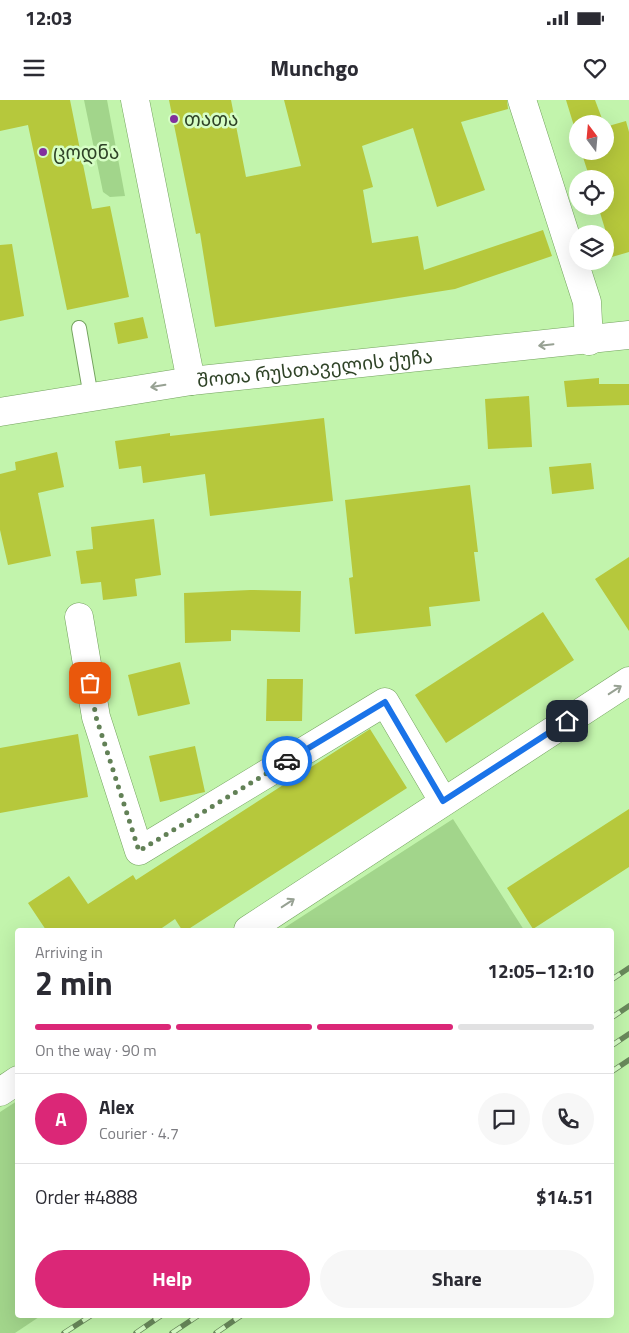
<!DOCTYPE html>
<html lang="en">
<head>
<meta charset="utf-8">
<style>
  :root { --surface:#fff; --page:#f7f7f7; --text:#2b2b33; --muted:#7c7c81; --line:#e1e1e2; --accent:#db2777 }
  body { margin:0; font-family:"Titillium Web","Noto Sans Georgian",sans-serif; background:var(--page); color:var(--text); height:100vh; display:flex; flex-direction:column; font-size:19px; white-space:nowrap }
  * { box-sizing:border-box; margin:0 }
  p { font-size:16px; color:var(--muted) }
  .icon { flex:none; width:28px; height:28px; fill:none; stroke:currentColor; stroke-width:2; stroke-linecap:round; stroke-linejoin:round }
  .map { position:relative; flex:1; overflow:hidden }
  .drawer { position:absolute; left:15px; top:828px; width:599px; height:390px; display:flex; flex-direction:column; background:var(--surface); border-radius:5px; box-shadow:0 5px 20px #0002 }
  .drawer>* { flex:none }
  .needle { width:32px; rotate:344deg }
  .buttons { position:absolute; left:569px; top:15px; display:grid; gap:10px }
  .buttons a { display:grid; place-items:center; width:45px; height:45px; border-radius:50%; background:var(--surface); box-shadow:0 5px 20px #0002; font-size:25px }
  .pin { position:absolute; display:grid; place-items:center; width:42px; height:42px; color:#fff; margin:-21px; border-radius:10px; box-shadow:0 2px 8px #0006 }
  .courier { position:absolute; display:grid; place-items:center; width:50px; height:50px; margin:-25px; border:4px solid #1a73e8; border-radius:50%; background:#fff; color:#222; box-shadow:0 1px 6px #0007 }
  .overview em { font-style:normal; font-weight:700 }
  .overview div { display:flex; flex-direction:column-reverse }
  .overview { display:flex; align-items:center; justify-content:space-between; height:85px; padding:0 20px }
  h1 { font-size:32px; font-weight:700; line-height:38px }
  .bar { display:grid; grid-template-columns:repeat(4,1fr); gap:8px 5px; align-content:center; height:60px; padding:0 20px }
  .bar i { height:6px; border-radius:4px; background:var(--line) }
  .bar .active { background:var(--accent) }
  .bar p { grid-column:span 4 }
  .line { display:flex; align-items:center; gap:12px; padding:0 20px; border-top:1px solid var(--line) }
  .line div { flex:1 }
  .round { display:grid; place-items:center; flex:none; width:52px; height:52px; border-radius:26px; background:var(--page) }
  .cta { display:flex; gap:10px; margin-top:auto; padding:10px 20px }
  .cta a { flex:1; height:58px; border-radius:30px; background:var(--accent); color:#fff; font-size:20px; font-weight:700; line-height:58px; text-align:center }
  .cta a+a { background:var(--page); color:var(--text) }
  .status { display:flex; justify-content:space-between; align-items:center; height:35px; padding:0 25px; background:var(--surface); direction:ltr }
  .status svg { height:14px; fill:currentColor }
  header { display:flex; justify-content:space-between; align-items:center; height:65px; padding:0 20px; background:var(--surface); font-size:22px; font-weight:700 }
  .map>svg:first-child { display:block }
</style>
</head>
<body>
<div class="status"><b>12:03</b><svg viewBox="0 0 49 12"><path d="M0 12V9h3v3zM5 12V6h3v6zM10 12V3h3v9zM15 12V0h3v12zM26 1h20v11H26zM47 4h2v5h-2z"/></svg></div>
<header><svg class="icon" aria-label="menu" viewBox="0 0 24 24"><path d="M4 6h16M4 12h16M4 18h16"/></svg>Munchgo<svg class="icon" aria-label="heart" viewBox="0 0 24 24"><path d="M12 20l-8-8c-3-5 5-10 8-4 3-6 11-1 8 4z"/></svg></header>
<div class="map">
<svg width="629" height="1233" viewBox="0 0 629 1233">
  <rect width="100%" height="100%" fill="#c2f4ac"/>
  <path fill="#a2d58b" d="M84 0H107L125 96 110 97 103 92Z
    M453 719 524 830H281Z
    M17 1001 18 1215H42L15 1233H0V1012Z"/>
  <path fill="#b6c83c" d="M0 0H70L92 109 110 106 129 197 67 210 28 25 0 31Z
    M169 0H231L246 77 301 66 284 0H507L508 9 461 22 485 90 437 107 413 28 362 46 373 87 363 90 372 143 418 136 424 170 543 130 552 156 455 189 215 227 200 133 196 134Z
    M566 0H595L604 24H578V39Z
    M626 21 629 32V152L605 159V129L598 106H605V79H590L581 51H605V27Z
    M12 144 24 216 0 221V145Z
    M143 217 148 238 118 244 114 223Z
    M599 278V284H629V305L567 307 564 281Z
    M529 296 532 347 488 349 485 299Z
    M324 318 333 401 210 416 205 374 143 383 141 366 119 369 115 341 170 333V336Z
    M57 352 64 387 38 393 51 456 8 465 0 430V374L16 370 15 362Z
    M591 363 594 389 552 394 549 367Z
    M470 385 478 452H474L480 501 429 507 431 526 355 534 349 478 353 477 345 400Z
    M154 419 161 475 135 479 137 496 103 500 101 482 81 484 76 451 93 449 91 427Z
    M629 457V531L595 479Z
    M250 490 301 491 300 532 231 530V541L185 543 184 493Z
    M543 512 574 560 446 643 415 595Z
    M180 562 190 604 138 616 128 575Z
    M267 579H303L302 621H266Z
    M370 629 407 688 187 830H182L175 819 159 830H46L28 803 69 776 88 804 133 775 136 780Z
    M78 634 88 697 0 713V648Z
    M195 646 205 692 160 702 149 656Z
    M629 709V767L533 829 507 788Z"/>
  <g fill="none" stroke-linecap="round" stroke-linejoin="round">
    <defs>
      <path id="service" d="M79 228 91 297"/>
      <path id="minor" d="M522 0 587 202 589 241
        M79 517 96 617 139 751 385 602 443 701"/>
      <path id="tertiary" d="M135 0 191 281"/>
      <g id="secondary">
        <path id="s1" d="M0 312 191 281 629 235"/>
        <path d="M248 830 629 581"/>
        <path d="M0 992 18 980"/>
      </g>
    </defs>
    <use href="#service" stroke="#73a25e" stroke-width="16"/>
    <use href="#minor" stroke="#73a25e" stroke-width="29"/>
    <use href="#tertiary" stroke="#73a25e" stroke-width="29"/>
    <use href="#secondary" stroke="#73a25e" stroke-width="29"/>
    <use href="#service" stroke="#fff" stroke-width="14"/>
    <use href="#minor" stroke="#fff" stroke-width="28"/>
    <use href="#tertiary" stroke="#fff" stroke-width="28"/>
    <use href="#secondary" stroke="#fff" stroke-width="28"/>
    <defs>
      <path id="rail" d="M611 880 629 868
        M611 918 629 906
        M611 946 629 934
        M611 972 629 960
        M64 1233 92 1215
        M136 1233 162 1215
        M172 1233 199 1215
        M216 1233 242 1215"/>
    </defs>
    <use href="#rail" stroke="#69895b" stroke-width="5.5"/>
    <use href="#rail" stroke="#d6fec5" stroke-width="4" stroke-dasharray="11" stroke-linecap="butt"/>
  </g>
  <defs><path id="oneway-shaft" d="M-6 0H5M1.5-3L5.5 0L1.5 3" fill="none" stroke-width="1.6" stroke-linecap="round" stroke-linejoin="round" transform="scale(1.25)"/></defs>
  <g stroke="#97a193">
    <use href="#oneway-shaft" transform="translate(546 245) rotate(174)"/>
    <use href="#oneway-shaft" transform="translate(158 286) rotate(171)"/>
    <use href="#oneway-shaft" transform="translate(615 590) rotate(-33)"/>
    <use href="#oneway-shaft" transform="translate(288 803) rotate(-33)"/>
  </g>
  <g fill="none" stroke-linecap="round" stroke-linejoin="round">
    <path stroke="#628156" stroke-width="5" stroke-dasharray="0 9" d="M90 583 96 617 139 751 287 661"/>
    <path stroke="#1a73e8" stroke-width="6" d="M287 661 385 602 443 701 567 621"/>
  </g>
  <g fill="#822f9d" stroke="#d6fec5" stroke-width="2">
    <circle cx="174" cy="19" r="5"/>
    <circle cx="43" cy="52" r="5"/>
  </g>
  <g text-anchor="middle" stroke-width="5" stroke-linejoin="round" paint-order="stroke">
    <g font-size="19" fill="#2f4327" stroke="#d6fec5" text-anchor="start">
      <text x="184" y="26">თათა</text>
      <text x="53" y="59">ცოდნა</text>
    </g>
    <g font-size="19" fill="#2f4327" stroke="#d6fec5">
      <text dy="7" stroke="none"><textPath href="#s1" startOffset="318">შოთა რუსთაველის ქუჩა</textPath></text>
    </g>
  </g>
</svg>
<div class="buttons">
<a><svg class="needle" viewBox="-14 -14 28 28"><path d="M0-13l5 13h-10z" fill="#e53935"/><path d="M0 13l5-13h-10z" fill="#7c7c81"/></svg></a>
<a><svg class="icon" aria-label="locate" viewBox="0 0 24 24"><circle cx="12" cy="12" r="6"/><path d="M12 2v4M12 18v4M2 12h4M18 12h4"/></svg></a>
<a><svg class="icon" aria-label="layers" viewBox="0 0 24 24"><path d="M12 4l9 5-9 5-9-5zM3 14l9 5 9-5"/></svg></a>
</div>
<div class="pin" style="left:90px;top:583px;background:#ea580c"><svg class="icon" aria-label="bag" viewBox="0 0 24 24"><path d="M5 8h14l-1 12H6zM9 8a3 3 0 0 1 6 0"/></svg></div>
<div class="pin" style="left:567px;top:621px;background:#1f2937"><svg class="icon" aria-label="home" viewBox="0 0 24 24"><path d="M3 11l9-7 9 7M6 9v11h12V9"/></svg></div>
<div class="courier" style="left:287px;top:661px"><svg class="icon" aria-label="car" viewBox="0 0 24 24"><path d="M5 17H2v-5l4-1 3-4h7l3 4 3 1v5h-3M9 17h6M6 11h13"/><circle cx="7" cy="17" r="2"/><circle cx="17" cy="17" r="2"/></svg></div>
<section class="drawer">
<div class="overview"><div><h1>2 min</h1><p>Arriving in</p></div><em>12:05–12:10</em></div>
<div class="bar"><i class="active"></i><i class="active"></i><i class="active"></i><i></i><p>On the way · 90 m</p></div>
<div class="line" style="height:90px"><b class="round" style="background:var(--accent);color:#fff">A</b><div><b>Alex</b><p>Courier · 4.7</p></div><a class="round"><svg class="icon" aria-label="chat" viewBox="0 0 24 24"><path d="M4 5h16v11H9l-5 4z"/></svg></a><a class="round"><svg class="icon" aria-label="phone" viewBox="0 0 24 24"><path d="M5 4h4l2 5-3 2q2 4 5 5l2-3 5 2v4C11 20 4 13 5 4z"/></svg></a></div>
<div class="line" style="height:65px"><div>Order #4888</div><b>$14.51</b></div>
<div class="cta"><a>Help</a><a>Share</a></div>
</section>
</div>
</body>
</html>
